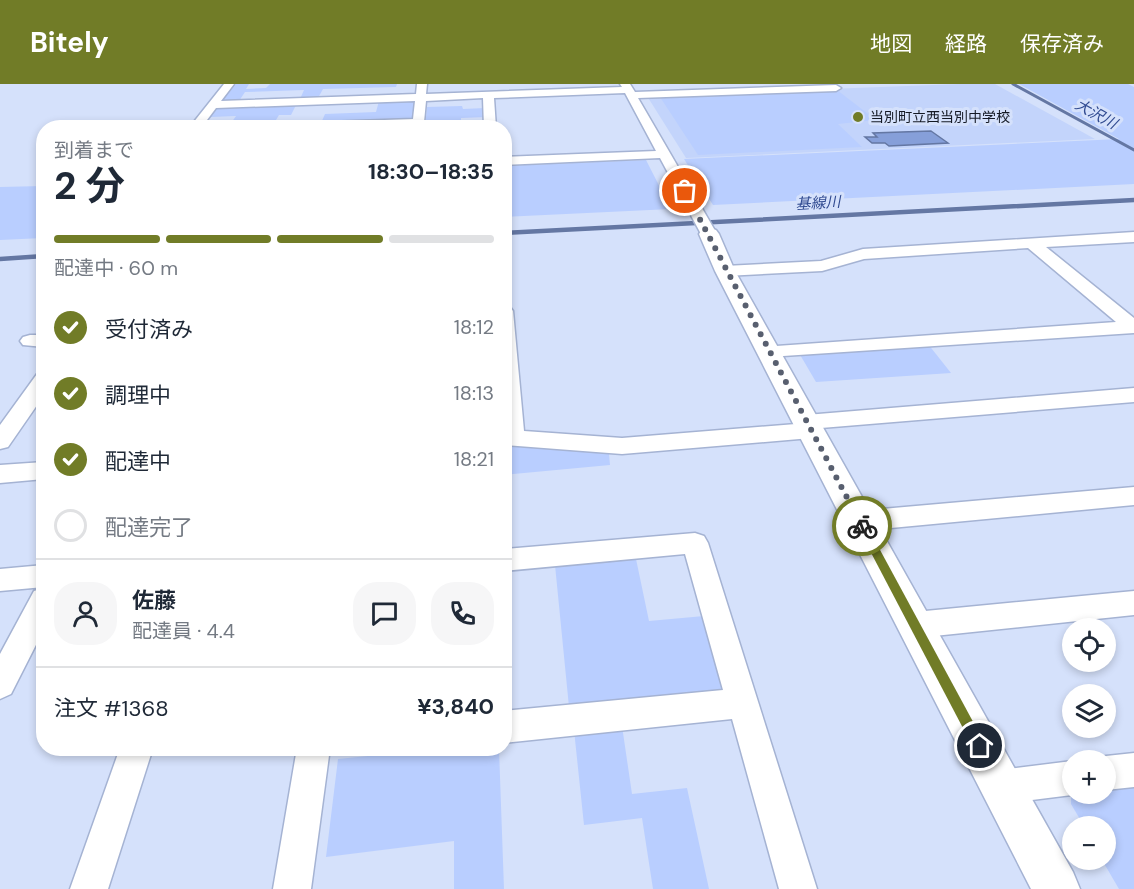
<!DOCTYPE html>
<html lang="ja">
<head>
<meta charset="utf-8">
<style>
  :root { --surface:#fff; --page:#f6f6f7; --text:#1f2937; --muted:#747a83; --line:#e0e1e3; --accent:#717c27 }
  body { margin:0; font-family:"DM Sans","Noto Sans JP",sans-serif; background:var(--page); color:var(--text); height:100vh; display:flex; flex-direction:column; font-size:22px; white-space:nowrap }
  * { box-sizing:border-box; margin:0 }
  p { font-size:20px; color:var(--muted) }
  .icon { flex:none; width:33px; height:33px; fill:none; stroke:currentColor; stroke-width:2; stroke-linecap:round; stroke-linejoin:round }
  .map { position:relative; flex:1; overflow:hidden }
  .panel { position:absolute; left:36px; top:36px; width:476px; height:636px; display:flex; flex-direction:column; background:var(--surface); border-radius:24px; box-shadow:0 3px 9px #0003 }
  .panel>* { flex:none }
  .buttons { position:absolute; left:1062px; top:534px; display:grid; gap:12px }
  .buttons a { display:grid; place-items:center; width:54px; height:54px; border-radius:50%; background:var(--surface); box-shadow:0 3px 9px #0003; font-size:30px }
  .pin { position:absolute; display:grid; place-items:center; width:51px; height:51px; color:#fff; margin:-26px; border:3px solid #fff; border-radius:50%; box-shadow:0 2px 6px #0007 }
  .courier { position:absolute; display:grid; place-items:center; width:60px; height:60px; margin:-30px; border:4px solid #717c27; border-radius:50%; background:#fff; color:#222; box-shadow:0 2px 8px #0007 }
  .head em { font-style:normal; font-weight:700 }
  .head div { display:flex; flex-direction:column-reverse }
  .head { display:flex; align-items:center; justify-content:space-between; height:102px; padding:0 18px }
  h1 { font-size:39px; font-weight:700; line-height:45px }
  .bar { display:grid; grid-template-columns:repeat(4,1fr); gap:9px 6px; align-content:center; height:72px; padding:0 18px }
  .bar i { height:8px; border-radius:4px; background:var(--line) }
  .bar .selected { background:var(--accent) }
  .bar p { grid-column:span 4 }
  .line { display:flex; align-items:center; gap:15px; padding:0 18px; border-top:2px solid var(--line) }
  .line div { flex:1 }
  .round { display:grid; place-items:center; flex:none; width:63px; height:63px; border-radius:24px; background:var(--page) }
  ol { padding:0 18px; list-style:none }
  li { display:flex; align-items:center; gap:18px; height:66px }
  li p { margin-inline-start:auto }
  li .icon { padding:6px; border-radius:50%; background:var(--accent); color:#fff; stroke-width:4 }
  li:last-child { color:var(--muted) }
  li i { width:33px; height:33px; border:3px solid var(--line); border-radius:50% }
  header { display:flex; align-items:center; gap:36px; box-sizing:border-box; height:84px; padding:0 30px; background:var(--accent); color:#fff }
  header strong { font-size:28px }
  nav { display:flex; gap:33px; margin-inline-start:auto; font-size:21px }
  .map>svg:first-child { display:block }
</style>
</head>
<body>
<header>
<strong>Bitely</strong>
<nav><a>地図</a><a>経路</a><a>保存済み</a></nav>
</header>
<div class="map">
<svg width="1134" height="805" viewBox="0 0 1134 805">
  <rect width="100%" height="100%" fill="#d5e1fb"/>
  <path fill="#c3d4fb" d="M960 0H995L1095 55 686 74 647 12Z"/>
  <path fill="#b9ceff" d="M236 0H249L246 5 266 4 270 0H397L396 3 323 5 318 14 300 15 304 6 245 8 239 17H222Z
    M1019 0H1128L1134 3V100L713 121 684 75 1119 55Z
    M837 6 876 36 838 40 862 63 698 71 660 13Z
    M416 16 413 35 321 39 325 30 376 28 379 17Z
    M296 21 291 31H279L273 41 229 42 236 32 210 33 217 23Z
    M462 22 463 25 485 24 486 33 461 34V43H485L425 44 427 23Z
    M646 76 671 125 504 133V82Z
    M43 102V154L0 156V103Z
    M928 260 951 289 816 298 799 269Z
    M504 360 609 370 610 381 504 391Z
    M636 475 649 537 704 532 725 609 569 623 555 481Z
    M622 642 632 710 687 704 709 805H653L642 734 584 741 574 646Z
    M437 665H499L504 805H454V757L326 773 338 675Z
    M1134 695V805H1119L1102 776H1106V742H1084L1071 720V704L1072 710H1106V699Z"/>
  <path fill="#869fd9" stroke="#6477a3" stroke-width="1.5" d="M931 47 948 59 889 62 885 59H872L865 53H877L873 49Z"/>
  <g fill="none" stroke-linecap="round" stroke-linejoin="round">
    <path stroke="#6477a3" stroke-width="3" d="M1013 0 1134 66"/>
    <path stroke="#6477a3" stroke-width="4.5" d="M504 149 1134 116
      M0 175 44 172"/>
    <defs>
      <path id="minor" d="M224 0H234L221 17 416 10 417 0H427L426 10 622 3 620 0H630L635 8 836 1 841 4 836 7 638 14 717 150 709 155 701 150 660 74 504 81V73L656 67 625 9 494 14 496 44H484L483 14 426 17 424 38 418 41 263 44 269 40 413 35 415 17 216 24 201 44H189Z
        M1134 148V158L1046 163 1134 234V249L768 273 761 271 758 267 761 263 1116 238 1028 164 864 175 822 187 725 192 717 187 725 182 821 177 863 165Z
        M504 222 510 223 513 227 524 347 622 354 796 340 798 333 806 331 1134 304V318L821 344 819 351 811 354 622 370 504 361Z
        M30 251H44V263L23 261 20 257 23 253Z
        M44 289V311L8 363 0 365V341L37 290Z
        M44 378V395L0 399V381Z
        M1134 403V421L859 447 850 444 846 437 850 430 859 427Z
        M695 449 704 452 708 459 817 805H779L732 635 504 659V627L723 606 685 470 504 487V465Z
        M44 481V503L0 507V485Z
        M44 504V545L11 610 0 615V570L34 507Z
        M1134 507V531L915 554 905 550 901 541 905 532 915 528Z
        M120 664H153L108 805H70Z
        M297 664H330L311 805H273Z
        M1134 669V703L1106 706V676H1095L1106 672Z
        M1072 677V710H1076L1072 711 1001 720 989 715 984 703 989 691 1001 686Z"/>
      <path id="tertiary" d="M709 144 716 146 719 150 735 187 1073 788 1080 805H1031L715 187 699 150 702 146Z"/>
    </defs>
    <use href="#minor" stroke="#a5b3d3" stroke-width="3"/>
    <use href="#tertiary" stroke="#a5b3d3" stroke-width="3"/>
    <use href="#minor" fill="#fff" fill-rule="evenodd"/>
    <use href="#tertiary" fill="#fff" fill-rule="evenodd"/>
  </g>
  <path fill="#717c27" d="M862 438 866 440 984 658 986 662 984 667 980 669 975 667 857 442Z"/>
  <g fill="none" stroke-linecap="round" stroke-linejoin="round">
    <path stroke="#585f6f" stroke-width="6" stroke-dasharray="0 10.8" d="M685 107 862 442"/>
  </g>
  <circle fill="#717c27" stroke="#d5e1fb" stroke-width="2" cx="858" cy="33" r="6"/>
  <g text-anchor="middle" stroke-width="6" stroke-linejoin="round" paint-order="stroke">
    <g font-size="14" fill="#141924" stroke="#d5e1fb" text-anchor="start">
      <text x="870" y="38">当別町立西当別中学校</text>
    </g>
    <g font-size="15" font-style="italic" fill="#314b91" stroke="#d5e1fb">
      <text transform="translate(1096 30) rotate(29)" y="5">大沢川</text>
      <text transform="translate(818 119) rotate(-3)" y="5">基線川</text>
    </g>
  </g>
</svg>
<div class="buttons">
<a><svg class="icon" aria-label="locate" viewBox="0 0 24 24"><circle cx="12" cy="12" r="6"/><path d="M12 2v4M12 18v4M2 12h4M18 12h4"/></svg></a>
<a><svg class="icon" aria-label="layers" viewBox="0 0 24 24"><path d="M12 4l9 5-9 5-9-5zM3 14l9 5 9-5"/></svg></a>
<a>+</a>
<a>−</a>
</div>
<div class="pin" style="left:685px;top:107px;background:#ea580c"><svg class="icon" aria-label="bag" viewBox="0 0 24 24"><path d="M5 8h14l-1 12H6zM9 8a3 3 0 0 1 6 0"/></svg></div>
<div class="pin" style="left:980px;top:662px;background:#1f2937"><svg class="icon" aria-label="home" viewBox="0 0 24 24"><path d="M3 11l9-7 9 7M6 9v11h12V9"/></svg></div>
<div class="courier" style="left:862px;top:442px"><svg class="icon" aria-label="bike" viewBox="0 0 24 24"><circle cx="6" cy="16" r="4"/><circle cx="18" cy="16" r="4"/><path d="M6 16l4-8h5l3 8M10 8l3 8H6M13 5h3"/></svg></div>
<section class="panel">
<div class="head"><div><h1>2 分</h1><p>到着まで</p></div><em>18:30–18:35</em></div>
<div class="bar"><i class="selected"></i><i class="selected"></i><i class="selected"></i><i></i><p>配達中 · 60 m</p></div>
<ol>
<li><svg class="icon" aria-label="check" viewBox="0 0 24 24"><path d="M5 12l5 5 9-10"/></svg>受付済み<p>18:12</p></li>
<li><svg class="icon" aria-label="check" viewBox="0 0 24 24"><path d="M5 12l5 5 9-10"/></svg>調理中<p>18:13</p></li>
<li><svg class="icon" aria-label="check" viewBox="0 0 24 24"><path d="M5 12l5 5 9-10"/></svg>配達中<p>18:21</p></li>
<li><i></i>配達完了</li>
</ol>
<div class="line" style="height:108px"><a class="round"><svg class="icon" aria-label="person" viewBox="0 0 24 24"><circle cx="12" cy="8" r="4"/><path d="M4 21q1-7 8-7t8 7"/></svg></a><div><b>佐藤</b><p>配達員 · 4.4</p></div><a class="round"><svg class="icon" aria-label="chat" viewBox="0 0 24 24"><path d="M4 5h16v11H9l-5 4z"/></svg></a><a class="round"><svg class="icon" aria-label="phone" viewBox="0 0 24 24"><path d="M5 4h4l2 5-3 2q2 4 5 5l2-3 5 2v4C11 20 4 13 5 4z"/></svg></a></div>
<div class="line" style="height:78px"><div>注文 #1368</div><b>¥3,840</b></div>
</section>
</div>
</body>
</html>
